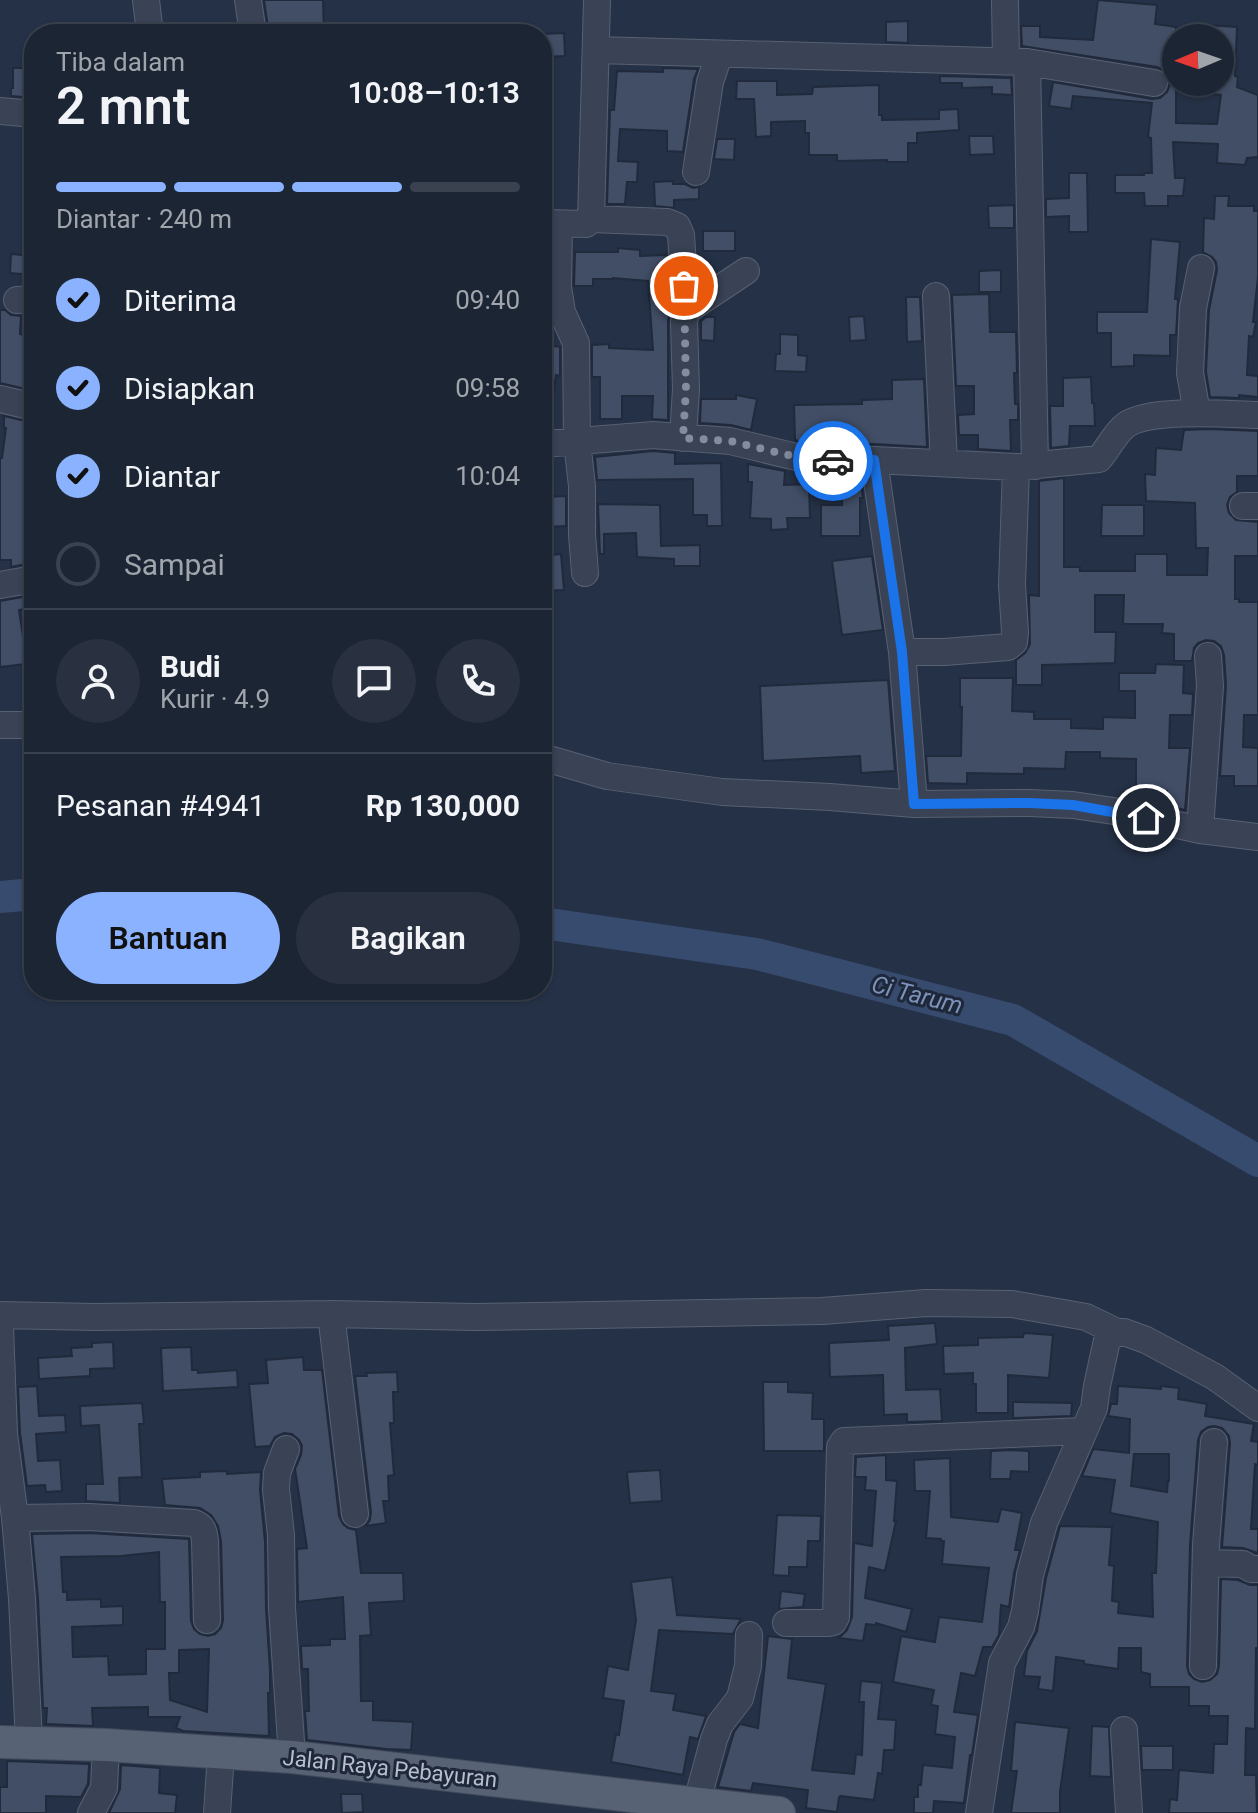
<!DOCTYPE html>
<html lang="id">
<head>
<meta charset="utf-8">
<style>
  :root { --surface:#1c2534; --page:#293140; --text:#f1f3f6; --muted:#a0a5ac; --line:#3a424f; --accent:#8bb2ff }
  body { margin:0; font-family:Roboto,sans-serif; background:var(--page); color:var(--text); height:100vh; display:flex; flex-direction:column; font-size:30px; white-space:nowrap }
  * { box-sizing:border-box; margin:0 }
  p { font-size:26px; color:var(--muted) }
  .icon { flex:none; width:44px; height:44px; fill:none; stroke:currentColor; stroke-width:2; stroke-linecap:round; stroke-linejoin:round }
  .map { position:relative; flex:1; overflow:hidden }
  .drawer { position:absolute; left:24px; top:24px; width:528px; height:976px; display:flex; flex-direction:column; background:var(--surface); border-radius:32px; box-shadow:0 2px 6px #0004,0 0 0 2px var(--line) }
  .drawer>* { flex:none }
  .needle { width:52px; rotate:268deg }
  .controls { position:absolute; left:1162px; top:24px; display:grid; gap:16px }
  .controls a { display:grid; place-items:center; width:72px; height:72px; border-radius:50%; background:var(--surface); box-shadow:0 2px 6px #0004,0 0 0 2px var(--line); font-size:40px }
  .pin { position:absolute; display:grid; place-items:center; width:68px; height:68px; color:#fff; margin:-34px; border:4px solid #fff; border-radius:50%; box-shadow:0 2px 8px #0007 }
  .courier { position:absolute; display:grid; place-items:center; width:80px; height:80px; margin:-40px; border:6px solid #1a73e8; border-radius:50%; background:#fff; color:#222; box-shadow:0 2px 10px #0007 }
  .head em { font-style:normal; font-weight:600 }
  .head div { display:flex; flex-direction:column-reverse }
  .head { display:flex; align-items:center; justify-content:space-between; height:136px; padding:0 32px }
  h1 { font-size:52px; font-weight:600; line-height:60px }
  .bar { display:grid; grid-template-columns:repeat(4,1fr); gap:12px 8px; align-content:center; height:96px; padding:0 32px }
  .bar i { height:10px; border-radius:6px; background:var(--line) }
  .bar .on { background:var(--accent) }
  .bar p { grid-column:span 4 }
  .line { display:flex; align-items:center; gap:20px; padding:0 32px; border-top:2px solid var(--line) }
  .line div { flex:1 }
  .round { display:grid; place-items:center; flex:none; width:84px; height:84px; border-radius:42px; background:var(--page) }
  ol { padding:0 32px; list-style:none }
  li { display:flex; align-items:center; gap:24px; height:88px }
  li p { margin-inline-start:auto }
  li .icon { padding:8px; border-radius:50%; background:var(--accent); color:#111; stroke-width:4 }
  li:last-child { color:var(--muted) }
  li i { width:44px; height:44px; border:4px solid var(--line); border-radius:50% }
  .primary-button { display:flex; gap:16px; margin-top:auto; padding:16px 32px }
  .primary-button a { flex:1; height:92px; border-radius:48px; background:var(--accent); color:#111; font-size:32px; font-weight:600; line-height:92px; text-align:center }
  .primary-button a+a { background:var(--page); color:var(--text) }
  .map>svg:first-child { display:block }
</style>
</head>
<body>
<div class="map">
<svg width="1258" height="1813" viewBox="0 0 1258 1813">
  <rect width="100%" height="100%" fill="#253146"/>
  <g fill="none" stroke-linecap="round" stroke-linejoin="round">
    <path stroke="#374b6e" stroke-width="32" d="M0 897 34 894
      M542 923 757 954 1013 1020 1258 1161"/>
  </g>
  <path fill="#414e66" stroke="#202a3c" stroke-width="2" fill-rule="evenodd" d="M264 0H323L324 34H269Z
    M1098 0 1157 5 1155 24 1176 27V123L1217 124 1221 95 1190 92V82H1220V38H1189L1190 24 1237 27 1235 76 1238 77 1237 87 1258 95V157L1247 158 1245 165 1217 163 1218 144 1173 142 1175 178H1185L1183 196H1168V206H1145L1144 193H1115V175H1144V173H1152L1151 138 1148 137 1152 103 1073 96 1071 109 1049 106 1053 82 1152 99 1160 98 1167 92 1170 85 1169 77 1163 70 1157 67 1022 46 1021 26H1040V37L1093 40Z
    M908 21V43L886 42V22Z
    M564 33 565 56 542 57V34Z
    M13 68H34V98L11 96V88H13Z
    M663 68 698 69 694 79 683 152 667 151V131L620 129 618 161 638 162 637 182H627L625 204H607L610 110H614L617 71 663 72Z
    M940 76 1011 78 1012 95 992 94V87L962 88V83H940Z
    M737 81H777V95L812 94 813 87 879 85V115H882V120L939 119V110L958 109 959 130 917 133V143H908V162H887V160L837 161V155H809V133H805V121L771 122V136L756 137 754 99H736Z
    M969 136H993L994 154 970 155Z
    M717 139H735L734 160 714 159Z
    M1069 173H1087L1088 232H1069V216L1046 217V199L1069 198Z
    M673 181V184H685L693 188 699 187V199L674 200V208L655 206 654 182Z
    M1215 196H1229L1228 206H1254V211H1258V277L1253 322H1256L1253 337 1249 336 1247 375 1258 376V397L1239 395V398L1210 397 1206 372 1209 310 1217 270 1216 262 1212 257 1203 252 1204 218 1214 219Z
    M1014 205V228H989L988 206Z
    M703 231H735V251H703Z
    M1151 239 1180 242 1175 299H1178L1176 335H1170V356L1134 355V366L1111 367V333H1097V312H1147Z
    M618 248 640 250V256L666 255 670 310 668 322V420L652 419 653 396H622V419H600V377H592V345L609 344V348L653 350 648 281 613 278V279H593V286H574L575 252H618Z
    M11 254 34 256V275L10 273Z
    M1001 270V292H979V271Z
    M989 294 990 332H1016L1017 373H1014L1015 404H1018V420H1010L1011 451 978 449V435H959L958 415 974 414V386H956L952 295Z
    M906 297H920L922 341 907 342Z
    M0 310H5L11 315 21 316 20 334 24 335V338H34V391L0 383Z
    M864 316 866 340 850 341 849 317Z
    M706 317H715L714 341 701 340V321Z
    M780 334 798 335V355L807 356 806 372 775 371 776 354H780Z
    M542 344 560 347V376L556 375 551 413 542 412Z
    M1091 377 1092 403H1094L1095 426H1070L1069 446 1051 448 1050 406H1063V378Z
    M924 379 927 447 874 444 819 446 795 440 794 405 862 404V400L892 399V380Z
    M736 395 757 399 751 430 731 425 700 423 701 399H736Z
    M4 416 34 423V558H30L31 563 11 567V560H0V458H2L6 428H4Z
    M1209 429 1258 431V476H1237V492L1230 497 1227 505 1229 513 1236 520 1258 522V556H1235V599H1239V602H1258V715H1244L1243 747 1258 748V786H1234V776H1220L1226 685 1224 655 1221 646 1214 641 1206 640 1198 643 1194 648 1192 661H1174V634L1162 633 1163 624H1123L1124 595H1095V632H1116L1115 663 1042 665V685H1016V660L1025 653 1030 644 1029 595 1039 596V481L1064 478V567H1080V571H1135V554H1167V575H1207L1208 548H1196L1195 503 1146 501 1145 474 1155 475 1156 448 1181 450 1184 430Z
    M653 451 675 453V464L721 463 722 526H707V515H693V479L597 480 595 457Z
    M748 464 785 471 784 485 809 484 810 518H787L788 529 771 530V519L750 518 752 482H748Z
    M860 476 863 498H860V536H821V505H842V477Z
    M566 496V526L545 527 544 497Z
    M598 504 660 505 661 546 700 545V566H674V559L637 557 636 533 604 534V554H600Z
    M1102 505H1144V536H1101Z
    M561 554 564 590 542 591V556Z
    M872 556 883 630 842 635 832 561Z
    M34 595V607L19 610 24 643H34V663L0 667V601Z
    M1156 664 1184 665 1183 693 1193 694 1192 715H1170L1169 748H1190L1185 810 1167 806V791H1136V759L1100 758V752H1066L1065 769 1024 768V774L967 773V784L928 783 926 756H961L962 707H960V678H1013L1012 711 1034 712V719H1071V728L1103 729V717L1135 718V691H1119V673H1155Z
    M888 680 895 771 861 773 860 756 763 761 760 686Z
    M935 1323 937 1344 905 1348 906 1390 940 1389 942 1421 907 1422V1414L884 1415 883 1375 830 1377 829 1343 889 1340 888 1326Z
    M1024 1333 1053 1335 1049 1378 1008 1375V1413H976V1384H973V1373L944 1374 943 1346 978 1345V1338L1023 1337Z
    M113 1342 114 1368 90 1369V1376L39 1379 38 1358 72 1356 71 1348 92 1347V1343Z
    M191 1347 192 1370H198V1373L237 1370 238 1387 163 1391 161 1348Z
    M303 1357 304 1370H322L339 1516 343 1524 348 1528 356 1530 361 1573H403L404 1601 369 1603 371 1635 360 1636 361 1701H373V1720L413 1722 411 1750 386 1749 307 1740 305 1711H309L308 1669H302L301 1646 330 1645V1639H345L343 1597 298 1602 297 1549 307 1548 295 1469 301 1455 302 1446 299 1440 292 1434 284 1433 275 1437 270 1446 255 1447 249 1384 268 1383 266 1360Z
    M397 1372 398 1392H393L394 1423H390L394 1475 388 1476 389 1501H383L386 1523 366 1526 370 1520 371 1512 355 1376H367L366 1373Z
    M763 1382H788V1392L813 1393 812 1419H824V1451H764Z
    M37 1386 39 1416 65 1415 66 1432 36 1434 38 1461 60 1460 62 1491 46 1492 45 1485 27 1486 20 1433 18 1387Z
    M1118 1386 1161 1389V1386L1179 1388 1178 1399 1207 1404 1205 1416 1254 1424 1251 1441 1258 1442V1465L1255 1464 1251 1529H1258V1553L1243 1548 1222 1547 1230 1443 1229 1436 1222 1428 1214 1426 1208 1427 1201 1432 1198 1440 1190 1545 1187 1666 1189 1674 1194 1679 1202 1682 1210 1680 1217 1674 1219 1666 1221 1579 1238 1580 1250 1585H1258V1648H1256L1255 1729 1246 1728 1245 1775H1256L1257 1813H1169L1170 1799 1177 1800 1179 1770 1213 1773 1214 1744H1227L1228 1716H1209V1706H1189V1687H1150V1674L1141 1672V1648H1119L1118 1669 1084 1664V1661L1056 1657 1053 1691 1038 1689 1040 1677 1024 1676 1027 1651 1037 1631 1046 1578 1060 1526 1112 1527 1109 1565 1114 1566 1112 1601 1119 1602 1118 1613 1153 1617 1152 1573H1156L1158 1522 1110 1513 1115 1480 1082 1476 1093 1449 1129 1453 1130 1419 1108 1416 1111 1404H1117ZM1134 1454H1169V1481H1168L1167 1492 1131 1486Z
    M1013 1402 1072 1403 1071 1416 1013 1418Z
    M142 1403 144 1424H139L142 1477 119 1478 120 1503 86 1501V1484H103L99 1425 81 1426 80 1406Z
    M1011 1450 1029 1451V1472L1011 1471 1010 1479H990L991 1451Z
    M886 1455V1480L897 1481 894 1521H896L885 1571 869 1567 865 1598 912 1609 906 1632 876 1623V1625L866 1624 863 1641 839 1638 847 1630 852 1617 854 1543 872 1546 876 1491 865 1490 866 1477H855L856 1457Z
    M950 1458 951 1517 998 1522 1001 1509 1022 1513 1015 1550H1020L1014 1573 1009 1607 1001 1605 999 1635 992 1647H983L975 1676 961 1673 954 1712 978 1715 972 1755H970L964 1803 934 1801 933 1813H914V1797H918V1785H921L923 1765 952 1768 955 1737 935 1734 938 1706 931 1705 934 1690 893 1682 901 1636 935 1642 939 1617 982 1622 989 1568 942 1564 944 1541H941V1539L926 1538 930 1491H915L914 1460Z
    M660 1470 662 1501 630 1503 627 1472Z
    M227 1471V1474L261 1472 260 1490 265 1542 266 1608 270 1671V1693H268L269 1736 183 1731 176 1728 180 1717H148V1707L92 1708 93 1726 46 1724 47 1708H43L38 1598 32 1534 89 1533 189 1539 191 1621 194 1629 200 1634 208 1636 215 1634 221 1628 223 1620 221 1541 218 1526 211 1515 200 1508 165 1505 162 1479 200 1477V1472ZM159 1552 160 1602H165V1649H146V1674L109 1675 108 1656 73 1657 72 1627 123 1625V1606L101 1607V1599L67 1600V1592H63L61 1557 121 1556ZM209 1649 207 1712 170 1700 169 1673H179V1650Z
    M777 1515 821 1516 820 1541H808L807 1567H789V1576L773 1575Z
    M672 1577 677 1615 741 1619 733 1634 659 1630 651 1691 676 1694 673 1710 706 1716 698 1739 690 1737 683 1775 611 1762 616 1734 619 1735 624 1701 603 1698 608 1666 628 1670 636 1620 631 1582Z
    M781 1591 805 1594 803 1607 779 1609Z
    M768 1636 792 1639 788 1678 826 1684 812 1770 854 1774 856 1754 862 1755 864 1702H859L861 1681 882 1683 878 1719 896 1720 894 1750H884L882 1774 878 1773 874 1800 841 1796 839 1797 837 1812 806 1808 808 1790 753 1783 751 1791 718 1787 734 1732 740 1724 758 1728Z
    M1015 1722 1069 1728 1060 1792V1813H1011L1017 1771H1011Z
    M1092 1726 1109 1727 1111 1777 1090 1776Z
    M1141 1746H1173V1770H1142Z
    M7 1761 89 1764 88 1784 81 1797 46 1796V1813H0V1787H7Z
    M121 1765 160 1768 159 1793 177 1795 175 1813H109L120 1789Z
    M341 1794H362L363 1812 342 1813Z"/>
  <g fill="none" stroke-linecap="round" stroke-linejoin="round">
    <defs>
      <path id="minor" d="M146 0 150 34
        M248 0 253 34
        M1005 0 1006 62
        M596 50 1027 62 1035 466
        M1027 62 1154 83
        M0 111 34 114
        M696 172 710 82 719 55
        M591 219 667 222 677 226 681 235 686 311
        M544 223 586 224 591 219 597 0
        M559 224 558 287 562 312 576 343 577 442 582 486V535L585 573
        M936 296 944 463
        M17 300 34 299
        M0 399 34 407
        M1197 413 1190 373 1193 308 1201 268
        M683 438 686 389 684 322 686 311 746 271
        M542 444 653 435 730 441 817 462 874 460 1016 467 1099 459C1108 449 1115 433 1126 425 1150 408 1228 414 1258 415
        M874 460 902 652 914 804
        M1243 506H1258
        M0 585 34 579
        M902 652H944L1008 647 1014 642 1015 632 1012 585 1016 467
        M0 725H34
        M542 757 607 776 722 792 830 797 914 804 1029 803 1073 805 1120 812 1200 830 1258 837
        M1200 830 1210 686 1208 656
        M331 1314 355 1514
        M0 1315 95 1317 331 1314 474 1317 822 1311 926 1303 1012 1304 1086 1317 1117 1332
        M0 1326 4 1434 15 1518 22 1599 29 1742
        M286 1449 277 1473 276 1489 281 1535 282 1608 292 1757
        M15 1518 89 1517 194 1523C203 1526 204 1532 205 1541L207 1620
        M1206 1563 1243 1564 1251 1569H1258
        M786 1623H829L833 1622 836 1617 840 1447 844 1441 1084 1431
        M1203 1666 1206 1545 1214 1442
        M1124 1730 1129 1813
        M696 1805 714 1739 720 1724 740 1698 748 1666 749 1635
        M91 1813 104 1788 106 1745
        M217 1813 221 1754
        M979 1813 1002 1663 1021 1627 1025 1611 1030 1575 1044 1523 1094 1408 1097 1386 1107 1340 1117 1332H1124L1146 1340 1215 1377 1258 1408"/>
      <path id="major" d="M0 1742 106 1745 292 1757 779 1813"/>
    </defs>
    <use href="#minor" stroke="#586172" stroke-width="28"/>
    <use href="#major" stroke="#434c5e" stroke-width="34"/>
    <use href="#minor" stroke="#394355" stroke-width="26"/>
    <use href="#major" stroke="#576275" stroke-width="32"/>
  </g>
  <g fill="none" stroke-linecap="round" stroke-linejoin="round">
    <path stroke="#848d9e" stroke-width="8" stroke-dasharray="0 14.4" d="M684 286 686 389 683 438 730 441 817 462 833 461"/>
    <path stroke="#1a73e8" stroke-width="10" d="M833 461 874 460 902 652 914 804 1029 803 1073 805 1146 818"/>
  </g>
  <g text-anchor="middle" stroke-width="6" stroke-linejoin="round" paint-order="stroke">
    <g font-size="22" fill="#b7bfce" stroke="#1e283a">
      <text transform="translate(390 1768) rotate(6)" y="8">Jalan Raya Pebayuran</text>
    </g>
    <g font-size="24" font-style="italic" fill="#7c92b8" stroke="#1e283a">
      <text transform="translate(917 995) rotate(14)" y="8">Ci Tarum</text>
    </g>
  </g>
</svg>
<div class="controls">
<a><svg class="needle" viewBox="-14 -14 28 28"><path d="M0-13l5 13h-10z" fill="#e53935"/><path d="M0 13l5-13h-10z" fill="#a0a5ac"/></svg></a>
</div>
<div class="pin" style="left:684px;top:286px;background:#ea580c"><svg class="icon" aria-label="bag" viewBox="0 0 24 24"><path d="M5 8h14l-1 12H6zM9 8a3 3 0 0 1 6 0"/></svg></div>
<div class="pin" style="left:1146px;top:818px;background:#1f2937"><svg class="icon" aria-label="home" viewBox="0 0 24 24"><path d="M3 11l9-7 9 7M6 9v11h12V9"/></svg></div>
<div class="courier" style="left:833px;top:461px"><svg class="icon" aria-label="car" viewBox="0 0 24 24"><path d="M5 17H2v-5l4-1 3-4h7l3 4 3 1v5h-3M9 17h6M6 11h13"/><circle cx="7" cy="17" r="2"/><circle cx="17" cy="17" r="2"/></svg></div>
<section class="drawer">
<div class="head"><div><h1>2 mnt</h1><p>Tiba dalam</p></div><em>10:08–10:13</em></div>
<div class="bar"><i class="on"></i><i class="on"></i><i class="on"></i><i></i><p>Diantar · 240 m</p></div>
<ol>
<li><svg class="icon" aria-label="check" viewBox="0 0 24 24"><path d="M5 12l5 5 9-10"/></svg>Diterima<p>09:40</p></li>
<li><svg class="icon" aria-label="check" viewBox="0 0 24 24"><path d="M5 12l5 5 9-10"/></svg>Disiapkan<p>09:58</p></li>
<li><svg class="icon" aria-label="check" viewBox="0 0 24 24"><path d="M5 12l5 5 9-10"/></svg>Diantar<p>10:04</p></li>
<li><i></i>Sampai</li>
</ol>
<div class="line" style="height:144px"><a class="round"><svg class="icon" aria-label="person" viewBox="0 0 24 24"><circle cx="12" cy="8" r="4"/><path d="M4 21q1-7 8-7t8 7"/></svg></a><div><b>Budi</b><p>Kurir · 4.9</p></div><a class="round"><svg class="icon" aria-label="chat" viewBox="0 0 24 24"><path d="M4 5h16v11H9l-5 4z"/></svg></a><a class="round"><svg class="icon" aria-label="phone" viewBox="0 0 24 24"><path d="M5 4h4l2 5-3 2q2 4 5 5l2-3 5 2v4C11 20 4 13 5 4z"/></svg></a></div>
<div class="line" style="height:104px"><div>Pesanan #4941</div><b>Rp 130,000</b></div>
<div class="primary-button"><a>Bantuan</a><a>Bagikan</a></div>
</section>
</div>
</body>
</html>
